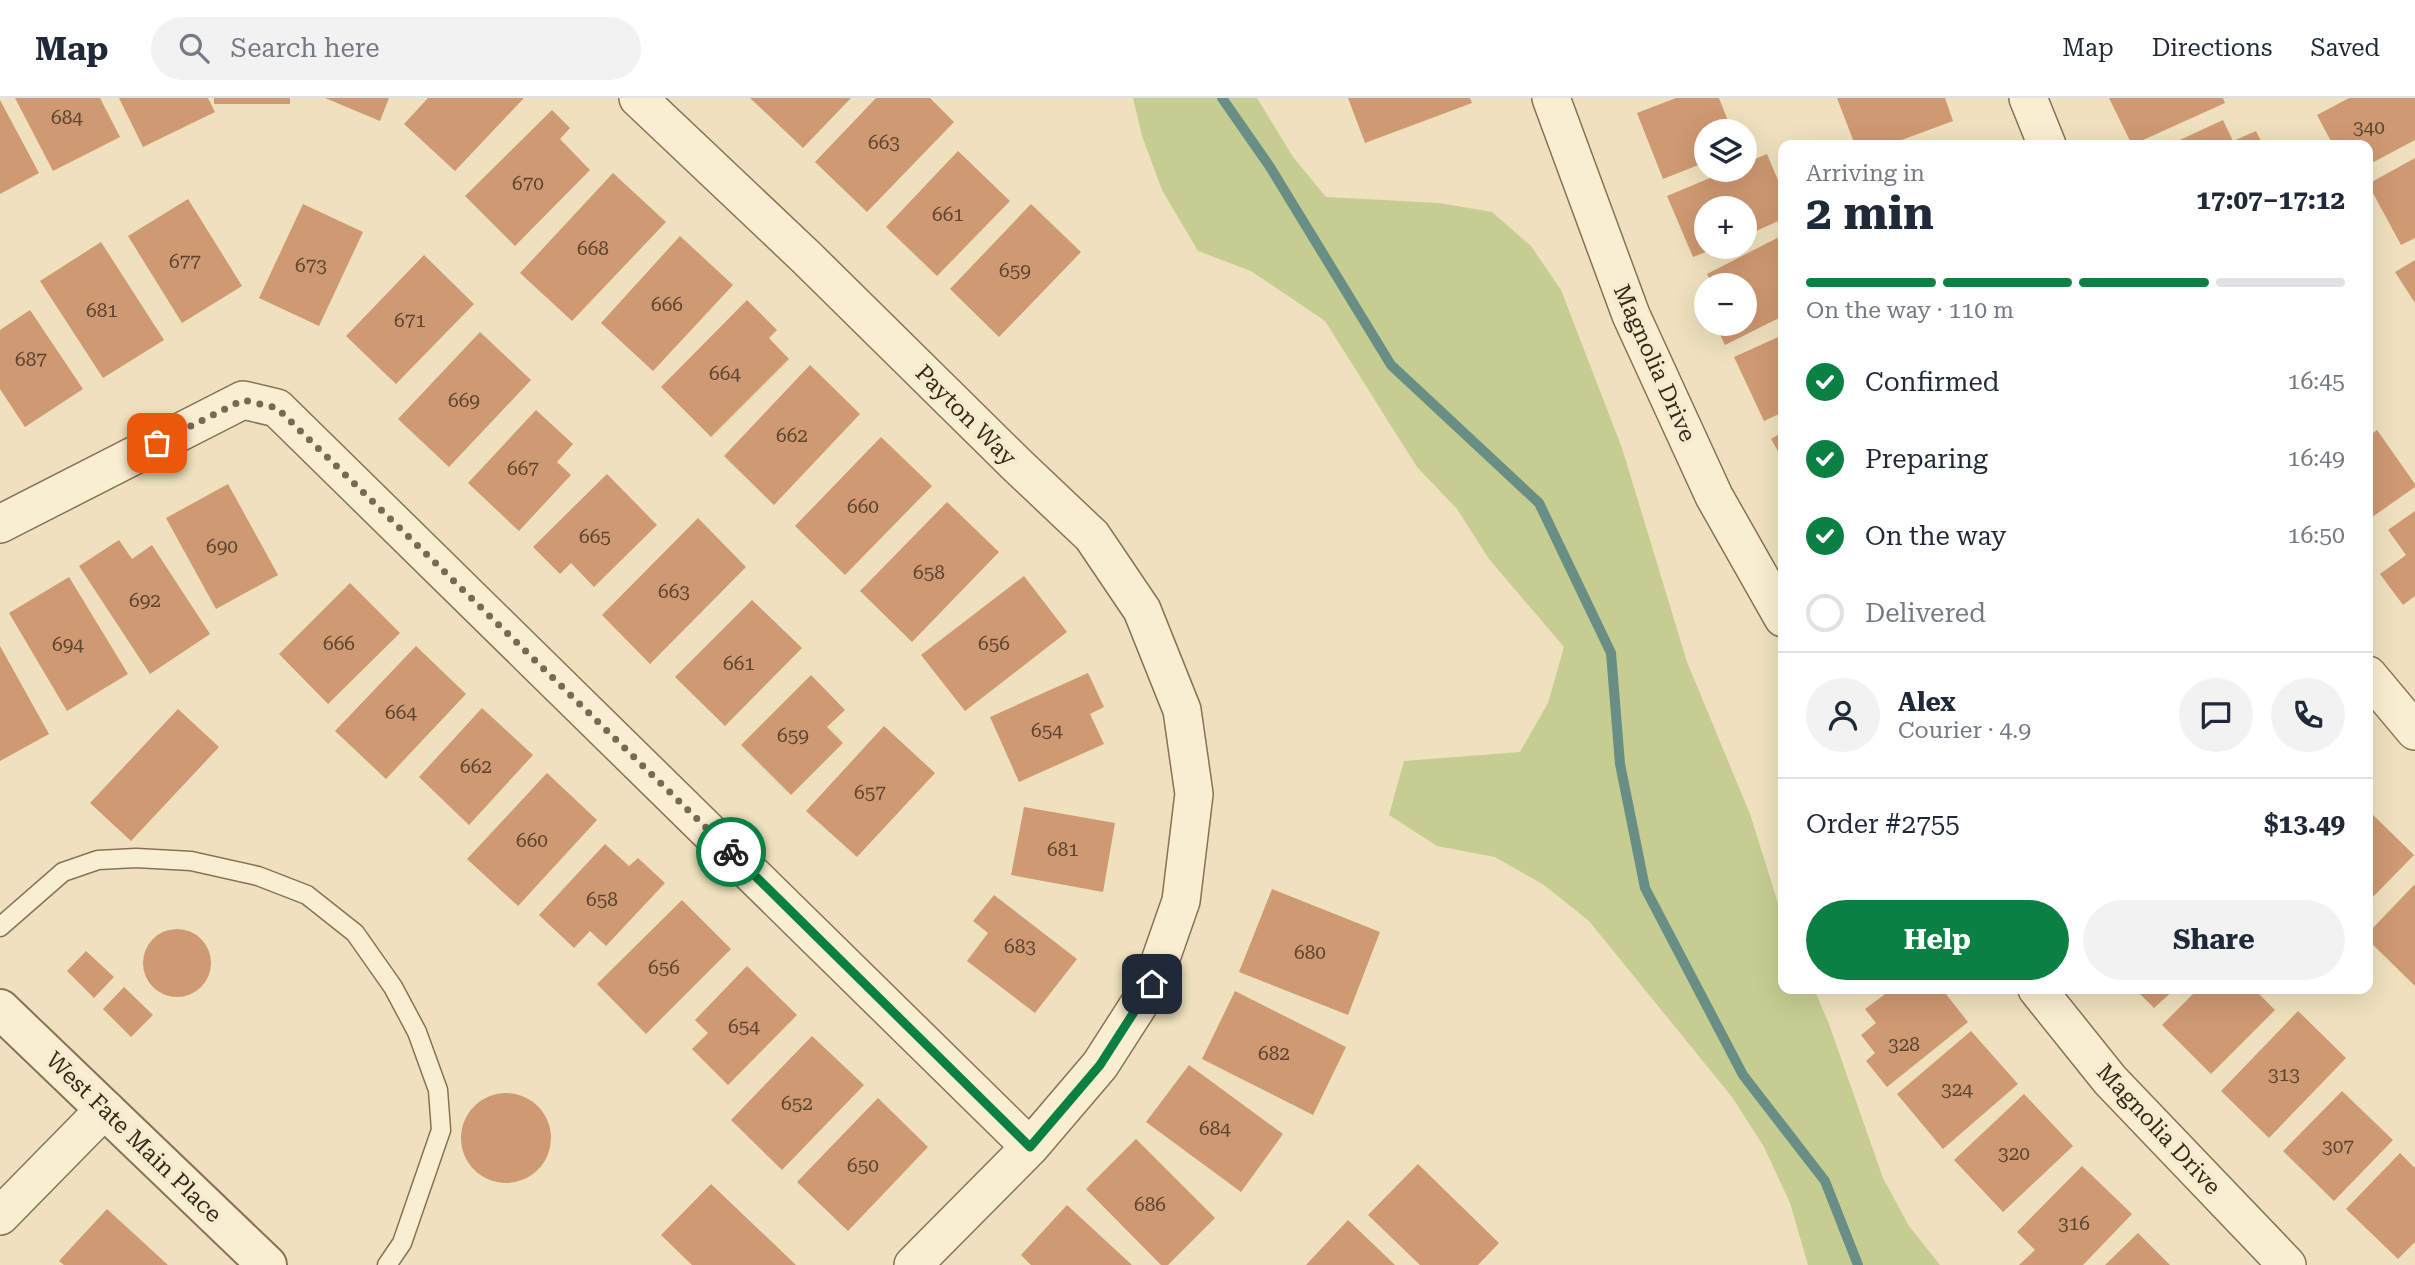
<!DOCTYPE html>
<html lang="en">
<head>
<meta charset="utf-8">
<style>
  :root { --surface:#fff; --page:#f2f2f3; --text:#1f2937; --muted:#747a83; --line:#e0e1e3; --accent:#0b8043 }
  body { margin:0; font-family:"Roboto Serif",serif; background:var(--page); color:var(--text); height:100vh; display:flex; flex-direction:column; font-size:26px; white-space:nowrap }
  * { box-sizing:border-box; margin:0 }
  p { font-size:23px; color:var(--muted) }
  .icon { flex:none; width:38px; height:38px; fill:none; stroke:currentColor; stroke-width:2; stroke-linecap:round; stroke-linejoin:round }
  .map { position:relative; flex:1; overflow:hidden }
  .sheet { position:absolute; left:1778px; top:42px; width:595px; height:854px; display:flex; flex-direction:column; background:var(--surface); border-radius:14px; box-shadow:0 7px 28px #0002 }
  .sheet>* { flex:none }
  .tools { position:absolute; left:1694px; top:21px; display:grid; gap:14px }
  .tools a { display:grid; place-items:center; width:63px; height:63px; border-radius:50%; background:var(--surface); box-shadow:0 7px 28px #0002; font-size:35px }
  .pin { position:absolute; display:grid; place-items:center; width:60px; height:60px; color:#fff; margin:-30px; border-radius:14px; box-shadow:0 4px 10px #0006 }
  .courier { position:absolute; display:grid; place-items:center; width:70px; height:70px; margin:-35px; border:5px solid #0b8043; border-radius:50%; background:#fff; color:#222; box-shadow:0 2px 9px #0007 }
  .summary em { font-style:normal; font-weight:700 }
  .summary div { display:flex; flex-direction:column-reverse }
  .summary { display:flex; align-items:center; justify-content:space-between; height:119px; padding:0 28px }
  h1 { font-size:46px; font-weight:700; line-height:52px }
  .bar { display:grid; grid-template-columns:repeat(4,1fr); gap:10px 7px; align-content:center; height:84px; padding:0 28px }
  .bar i { height:9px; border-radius:5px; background:var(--line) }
  .bar .selected { background:var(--accent) }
  .bar p { grid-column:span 4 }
  .line { display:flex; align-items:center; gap:18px; padding:0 28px; border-top:2px solid var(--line) }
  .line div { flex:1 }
  .round { display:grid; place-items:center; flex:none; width:74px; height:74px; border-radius:37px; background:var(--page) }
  ol { padding:0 28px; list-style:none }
  li { display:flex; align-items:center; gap:21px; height:77px }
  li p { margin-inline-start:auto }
  li .icon { padding:7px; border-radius:50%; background:var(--accent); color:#fff; stroke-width:4 }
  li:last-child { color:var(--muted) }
  li i { width:38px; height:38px; border:4px solid var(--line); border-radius:50% }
  .primary-button { display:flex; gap:14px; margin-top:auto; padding:14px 28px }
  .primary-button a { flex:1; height:80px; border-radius:42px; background:var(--accent); color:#fff; font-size:28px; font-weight:700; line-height:80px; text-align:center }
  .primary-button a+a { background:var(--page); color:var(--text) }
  header { display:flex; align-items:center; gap:42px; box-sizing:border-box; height:98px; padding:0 35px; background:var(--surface); border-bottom:2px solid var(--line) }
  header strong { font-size:33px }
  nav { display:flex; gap:38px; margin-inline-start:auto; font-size:24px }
  .search { width:490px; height:63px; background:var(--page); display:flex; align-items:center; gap:18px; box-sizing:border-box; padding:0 24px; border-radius:38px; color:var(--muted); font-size:26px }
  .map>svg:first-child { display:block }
</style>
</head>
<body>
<header>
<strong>Map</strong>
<div class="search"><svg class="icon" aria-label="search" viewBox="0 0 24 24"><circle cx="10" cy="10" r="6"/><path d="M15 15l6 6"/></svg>Search here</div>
<nav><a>Map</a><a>Directions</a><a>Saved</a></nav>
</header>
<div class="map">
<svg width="2415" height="1167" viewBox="0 0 2415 1167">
  <rect width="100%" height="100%" fill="#efe1bd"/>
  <path fill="#c6cd91" d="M1133 0H1257L1293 59 1326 99 1439 105 1492 114 1531 148 1561 192 1622 350 1687 564 1750 716 1783 821V891H1814L1829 926 1883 1080 1909 1128 1940 1167H1808L1790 1105 1764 1049 1732 999 1589 823 1544 787 1495 759 1437 748 1389 717 1404 663 1520 654 1548 605 1564 549 1489 461 1457 411 1417 369 1325 223 1251 173 1198 153 1162 92 1142 38Z"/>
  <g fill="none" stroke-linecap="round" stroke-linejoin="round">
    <path stroke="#688e85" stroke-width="10" d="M1222 0 1270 69 1391 267 1539 405 1611 555 1620 666 1645 790 1743 977 1825 1083 1858 1167"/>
  </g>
  <path fill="#cf9972" d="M15 0H100L120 39 53 73Z
    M119 0H208L215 14 143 49Z
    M214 0H290V6H214Z
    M325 0H389L380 23Z
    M428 0H524L455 73 404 26Z
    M750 0H851L803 50Z
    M876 0H930L954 24 867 114 815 64Z
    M1348 0H1470L1472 5 1365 45Z
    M1676 0H1719L1732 33H1706V64L1663 81 1637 15Z
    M1837 0H1945L1953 23 1888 47H1855Z
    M2109 0H2223L2225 5 2132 47Z
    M2349 0H2415V42L2368 67V47H2333L2317 17Z
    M0 2 39 75 0 96Z
    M552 12 570 30 560 41 590 72 515 148 465 98Z
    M2223 22 2233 43 2256 33 2263 47H2169Z
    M958 53 1010 103 937 178 886 129Z
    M1767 56 1783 94V121L1745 138V110H1706V149H1718L1693 159 1667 98 1729 72H1745V65Z
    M2415 60V140L2401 147 2368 86Z
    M613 75 666 124 572 223 520 175Z
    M188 101 242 188 182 225 128 138Z
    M303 106 363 134 319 228 259 200Z
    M1031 106 1081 154 999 239 950 191Z
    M1783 137V218L1725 247 1715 226H1745V187H1713L1707 176Z
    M680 138 733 187 653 273 601 225Z
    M101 144 164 242 103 280 40 183Z
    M424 157 474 206 396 286 346 238Z
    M2415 162V205L2395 174Z
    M747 202 777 232 769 240 789 261 711 339 661 289Z
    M30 212 83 291 25 329 0 291V232Z
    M480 234 531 282 449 369 398 321Z
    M1783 237V314L1764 323 1734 259Z
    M810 267 860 316 774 407 724 358Z
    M536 312 573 346 557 364 571 377 519 433 468 385Z
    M2377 332 2415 386V389L2368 422V339Z
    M1783 334V362L1771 341Z
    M881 339 932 388 845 477 795 428Z
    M607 376 657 427 594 489 571 465 560 476 533 449Z
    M228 386 278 477 216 511 166 420Z
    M947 404 999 454 912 544 860 493Z
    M2415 413V498L2403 507 2380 476 2406 457 2388 432Z
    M698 420 746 469 650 566 602 517Z
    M119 442 132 461 152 447 210 536 150 576 79 468Z
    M1024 478 1067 534 965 613 921 557Z
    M69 479 128 576 67 613 9 515Z
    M350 485 400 535 328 606 279 556Z
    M752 502 802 550 725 628 675 579Z
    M0 548 49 636 0 663Z
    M416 548 466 596 386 681 335 633Z
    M1088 575 1104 609 1090 616 1104 646 1019 684 990 619Z
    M811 577 845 612 827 629 843 645 791 697 741 647Z
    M482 610 533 657 469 727 419 679Z
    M178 611 219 649 131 743 90 705Z
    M884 628 935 675 857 759 806 713Z
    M547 675 597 722 518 808 467 761Z
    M1024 709 1115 725 1103 794 1011 777Z
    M2368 712 2414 757 2368 804Z
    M605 746 629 768 638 760 665 785 606 848 590 833 574 850 539 817Z
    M2415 786V888L2368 842V835Z
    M1272 791 1380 834 1348 917 1239 874Z
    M994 797 1077 861 1035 915 967 863 988 835 973 823Z
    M682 802 731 851 646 936 597 886Z
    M143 865a34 34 0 1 1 68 0a34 34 0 1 1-68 0Z
    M86 853 114 879 94 900 67 873Z
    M747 868 797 917 728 987 692 951 708 935 695 922Z
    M124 889 153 917 131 939 103 911Z
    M1892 891H1942L1968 924 1887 989 1866 963 1875 955 1861 937 1876 925 1865 911Z
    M2135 891H2175L2154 910Z
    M2198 891H2254L2275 912 2211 976 2162 927Z
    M1235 893 1346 949 1313 1017 1202 961Z
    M2298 913 2346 960 2269 1040 2221 993Z
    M1971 933 2018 986 1943 1051 1897 996Z
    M812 938 864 987 782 1072 731 1022Z
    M1189 967 1283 1036 1241 1094 1146 1024Z
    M2342 993 2393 1042 2334 1103 2283 1053Z
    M461 1040a45 45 0 1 1 90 0a45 45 0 1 1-90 0Z
    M2024 996 2073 1048 2003 1114 1954 1062Z
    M878 1000 928 1049 848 1133 797 1084Z
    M1136 1041 1215 1120 1168 1167H1161L1086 1091Z
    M2400 1055 2415 1070V1144L2398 1161 2346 1111Z
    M1418 1066 1499 1145 1478 1167H1420L1368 1117Z
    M2082 1068 2132 1116 2083 1167H2019L2035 1152 2017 1134Z
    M711 1086 796 1167H692L661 1137Z
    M1067 1107 1132 1167H1031L1021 1157Z
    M107 1111 168 1167H64L59 1163Z
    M1348 1122 1395 1167H1306Z
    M2138 1135 2170 1167H2105Z"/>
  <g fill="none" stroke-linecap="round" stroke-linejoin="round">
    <defs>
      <path id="service" d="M0 829 63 774 98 762 136 760 191 763 258 778 307 797 355 835 393 889 417 934 438 992 441 1032 402 1145 387 1167"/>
      <path id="minor" d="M638 0 807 160 1017 367 1092 438 1142 512 1182 612 1194 696 1181 803 1152 886 1100 967 1030 1049 913 1167
        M1551 0 1631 217 1714 398 1783 520
        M2028 0 2047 47
        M0 426 243 302 277 310 1030 1049
        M2368 577 2415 633
        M2037 891 2110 982 2287 1167
        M0 1118 105 1011"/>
      <path id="tertiary" d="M0 911 267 1167"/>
    </defs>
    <use href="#service" stroke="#887156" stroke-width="21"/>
    <use href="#minor" stroke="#887156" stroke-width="40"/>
    <use href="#tertiary" stroke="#887156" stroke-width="42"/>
    <use href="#service" stroke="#faeed1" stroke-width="18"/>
    <use href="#minor" stroke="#faeed1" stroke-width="37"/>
    <use href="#tertiary" stroke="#faeed1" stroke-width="38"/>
  </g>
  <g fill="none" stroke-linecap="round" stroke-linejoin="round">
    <path stroke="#776954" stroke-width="7" stroke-dasharray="0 12.6" d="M157 345 243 302 277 310 731 754"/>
    <path stroke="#0b8043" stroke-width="9" d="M731 754 1030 1049 1100 967 1152 886"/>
  </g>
  <g text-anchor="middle" stroke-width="7" stroke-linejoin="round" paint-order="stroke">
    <g font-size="19" fill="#5c4531">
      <text x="67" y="26">684</text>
      <text x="2369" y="36">340</text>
      <text x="884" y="51">663</text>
      <text x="528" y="92">670</text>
      <text x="948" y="123">661</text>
      <text x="593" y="157">668</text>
      <text x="185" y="170">677</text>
      <text x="311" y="174">673</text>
      <text x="1015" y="179">659</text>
      <text x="667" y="213">666</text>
      <text x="102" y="219">681</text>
      <text x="410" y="229">671</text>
      <text x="31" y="268">687</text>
      <text x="725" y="282">664</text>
      <text x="464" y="309">669</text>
      <text x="792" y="344">662</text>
      <text x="523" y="377">667</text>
      <text x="863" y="415">660</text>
      <text x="595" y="445">665</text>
      <text x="222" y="455">690</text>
      <text x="929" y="481">658</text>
      <text x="674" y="500">663</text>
      <text x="145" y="509">692</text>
      <text x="339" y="552">666</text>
      <text x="994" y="552">656</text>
      <text x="68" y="553">694</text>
      <text x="739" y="572">661</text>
      <text x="401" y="621">664</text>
      <text x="1047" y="639">654</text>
      <text x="793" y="644">659</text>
      <text x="476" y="675">662</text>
      <text x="870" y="701">657</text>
      <text x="532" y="749">660</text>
      <text x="1063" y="758">681</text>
      <text x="602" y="808">658</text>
      <text x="1020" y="855">683</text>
      <text x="1310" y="861">680</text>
      <text x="664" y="876">656</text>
      <text x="744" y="935">654</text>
      <text x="1904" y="953">328</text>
      <text x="1274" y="962">682</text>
      <text x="2284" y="983">313</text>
      <text x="1957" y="998">324</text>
      <text x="797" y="1012">652</text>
      <text x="1215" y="1037">684</text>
      <text x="2338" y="1055">307</text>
      <text x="2014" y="1062">320</text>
      <text x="863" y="1074">650</text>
      <text x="1150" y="1113">686</text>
      <text x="2074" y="1132">316</text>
    </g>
    <g font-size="23" fill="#36291b" stroke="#f6ebcd">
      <text transform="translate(1655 265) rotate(66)" y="8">Magnolia Drive</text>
      <text transform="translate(966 317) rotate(45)" y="8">Payton Way</text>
      <text transform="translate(2159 1031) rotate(47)" y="8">Magnolia Drive</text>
      <text transform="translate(134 1039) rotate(44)" y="8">West Fate Main Place</text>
    </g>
  </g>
</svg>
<div class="tools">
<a><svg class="icon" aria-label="layers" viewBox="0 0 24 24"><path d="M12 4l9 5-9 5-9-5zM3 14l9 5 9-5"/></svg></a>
<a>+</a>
<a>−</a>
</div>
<div class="pin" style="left:157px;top:345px;background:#ea580c"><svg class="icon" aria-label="bag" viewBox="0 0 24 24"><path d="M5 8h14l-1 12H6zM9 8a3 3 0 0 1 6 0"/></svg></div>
<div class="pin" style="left:1152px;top:886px;background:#1f2937"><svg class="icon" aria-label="home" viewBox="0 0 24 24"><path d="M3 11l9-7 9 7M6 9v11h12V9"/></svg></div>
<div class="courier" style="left:731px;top:754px"><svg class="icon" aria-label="bike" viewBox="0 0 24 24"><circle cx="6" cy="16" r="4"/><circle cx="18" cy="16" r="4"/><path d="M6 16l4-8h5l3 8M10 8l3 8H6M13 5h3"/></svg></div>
<section class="sheet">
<div class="summary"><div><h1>2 min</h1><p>Arriving in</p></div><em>17:07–17:12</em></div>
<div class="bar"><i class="selected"></i><i class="selected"></i><i class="selected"></i><i></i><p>On the way · 110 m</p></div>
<ol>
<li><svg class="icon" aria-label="check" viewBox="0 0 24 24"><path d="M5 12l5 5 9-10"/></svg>Confirmed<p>16:45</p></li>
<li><svg class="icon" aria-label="check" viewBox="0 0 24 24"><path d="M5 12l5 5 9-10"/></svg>Preparing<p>16:49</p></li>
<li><svg class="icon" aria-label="check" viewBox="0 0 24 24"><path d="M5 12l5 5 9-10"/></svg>On the way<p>16:50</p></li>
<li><i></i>Delivered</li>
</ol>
<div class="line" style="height:126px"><a class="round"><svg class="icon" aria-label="person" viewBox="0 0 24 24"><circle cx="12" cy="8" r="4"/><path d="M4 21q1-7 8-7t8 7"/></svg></a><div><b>Alex</b><p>Courier · 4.9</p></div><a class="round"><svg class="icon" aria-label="chat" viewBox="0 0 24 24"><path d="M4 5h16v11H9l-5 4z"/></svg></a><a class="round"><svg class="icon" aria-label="phone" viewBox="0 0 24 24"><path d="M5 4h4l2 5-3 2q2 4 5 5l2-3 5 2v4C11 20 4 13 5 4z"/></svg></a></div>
<div class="line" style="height:91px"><div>Order #2755</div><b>$13.49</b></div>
<div class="primary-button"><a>Help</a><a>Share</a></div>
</section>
</div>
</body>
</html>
